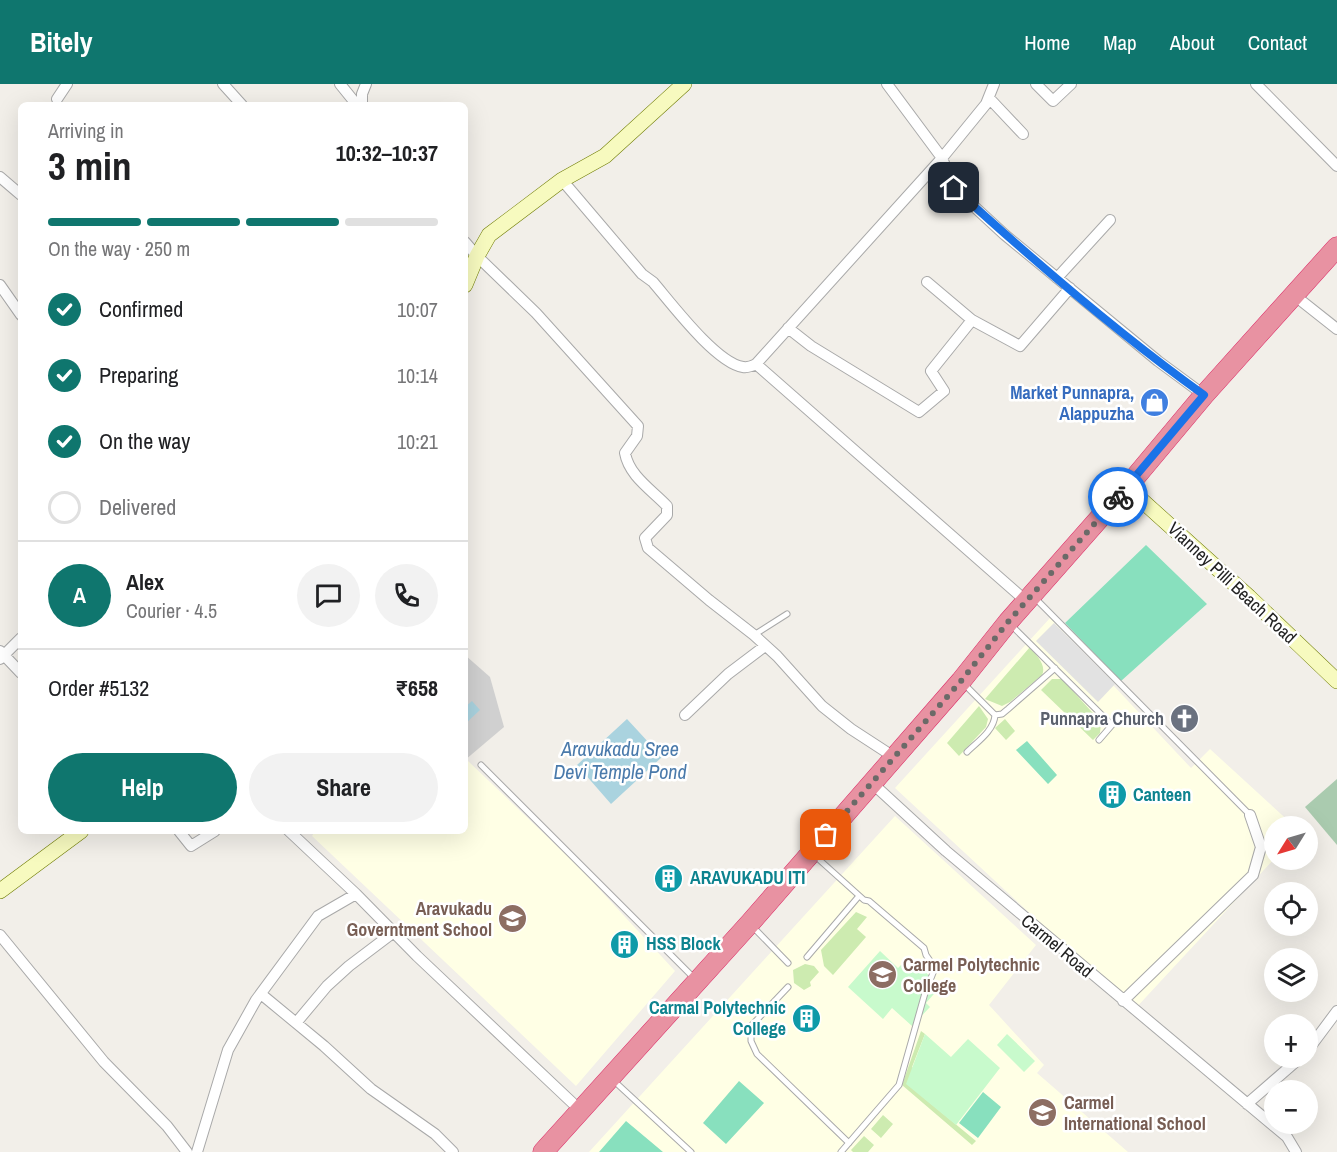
<!DOCTYPE html>
<html lang="en">
<head>
<meta charset="utf-8">
<style>
  :root { --surface:#fff; --page:#f2f2f2; --text:#202124; --muted:#757577; --line:#e0e0e0; --accent:#0f766e }
  body { margin:0; font-family:"Archivo Narrow",sans-serif; background:var(--page); color:var(--text); height:100vh; display:flex; flex-direction:column; font-size:22px; white-space:nowrap }
  * { box-sizing:border-box; margin:0 }
  p { font-size:20px; color:var(--muted) }
  .icon { flex:none; width:33px; height:33px; fill:none; stroke:currentColor; stroke-width:2; stroke-linecap:round; stroke-linejoin:round }
  .map { position:relative; flex:1; overflow:hidden }
  .details { position:absolute; left:18px; top:18px; width:450px; height:732px; display:flex; flex-direction:column; background:var(--surface); border-radius:9px; box-shadow:0 6px 24px #0002 }
  .details>* { flex:none }
  .needle { width:39px; rotate:233deg }
  .tools { position:absolute; left:1264px; top:732px; display:grid; gap:12px }
  .tools a { display:grid; place-items:center; width:54px; height:54px; border-radius:50%; background:var(--surface); box-shadow:0 6px 24px #0002; font-size:30px }
  .pin { position:absolute; display:grid; place-items:center; width:51px; height:51px; color:#fff; margin:-26px; border-radius:12px; box-shadow:0 3px 9px #0006 }
  .courier { position:absolute; display:grid; place-items:center; width:60px; height:60px; margin:-30px; border:4px solid #1a73e8; border-radius:50%; background:#fff; color:#222; box-shadow:0 2px 8px #0007 }
  .head em { font-style:normal; font-weight:800 }
  .head div { display:flex; flex-direction:column-reverse }
  .head { display:flex; align-items:center; justify-content:space-between; height:102px; padding:0 30px }
  h1 { font-size:39px; font-weight:800; line-height:45px }
  .bar { display:grid; grid-template-columns:repeat(4,1fr); gap:9px 6px; align-content:center; height:72px; padding:0 30px }
  .bar i { height:8px; border-radius:4px; background:var(--line) }
  .bar .on { background:var(--accent) }
  .bar p { grid-column:span 4 }
  .line { display:flex; align-items:center; gap:15px; padding:0 30px; border-top:2px solid var(--line) }
  .line div { flex:1 }
  .round { display:grid; place-items:center; flex:none; width:63px; height:63px; border-radius:32px; background:var(--page) }
  ol { padding:0 30px; list-style:none }
  li { display:flex; align-items:center; gap:18px; height:66px }
  li p { margin-inline-start:auto }
  li .icon { padding:6px; border-radius:50%; background:var(--accent); color:#fff; stroke-width:4 }
  li:last-child { color:var(--muted) }
  li i { width:33px; height:33px; border:3px solid var(--line); border-radius:50% }
  .primary-button { display:flex; gap:12px; margin-top:auto; padding:12px 30px }
  .primary-button a { flex:1; height:69px; border-radius:36px; background:var(--accent); color:#fff; font-size:24px; font-weight:800; line-height:69px; text-align:center }
  .primary-button a+a { background:var(--page); color:var(--text) }
  header { display:flex; align-items:center; gap:36px; box-sizing:border-box; height:84px; padding:0 30px; background:var(--accent); color:#fff }
  header strong { font-size:28px }
  nav { display:flex; gap:33px; margin-inline-start:auto; font-size:21px }
  .map>svg:first-child { display:block }
</style>
</head>
<body>
<header>
<strong>Bitely</strong>
<nav><a>Home</a><a>Map</a><a>About</a><a>Contact</a></nav>
</header>
<div class="map">
<svg width="1337" height="1068" viewBox="0 0 1337 1068">
  <rect width="100%" height="100%" fill="#f2efe9"/>
  <path fill="#ffffe5" d="M1050 534 1191 684 1210 665 1294 742H1275V774L1134 926 895 704Z
    M468 677 578 782 675 887 576 1002 312 752 315 747H465V680Z
    M895 732 1036 861 989 921 1044 981 1037 989 1128 1068H589Z"/>
  <path fill="#d0d0d0" d="M465 571 490 593 504 643 465 676Z"/>
  <path fill="#cdebb0" d="M1030 563C1036 571 1047 581 1042 591L1010 618 1002 622 985 615Z
    M1052 595H1062L1101 638 1100 649 1093 656 1041 606Z
    M979 622 988 635 986 643 959 672 947 659Z
    M1005 635 1015 647 1006 656 995 644Z
    M856 828 867 833 857 845 866 853 833 891 824 882 821 866Z
    M805 880 814 882 819 888 810 898 811 902 804 906 794 899 793 886Z
    M921 947 925 950 912 983 932 1000 924 1014 976 1057 972 1061 902 1001Z
    M883 1031 893 1040 881 1054 871 1045Z
    M864 1052 874 1061 868 1068H853L851 1066Z"/>
  <path fill="#aacbaf" d="M1337 695V761L1305 723Z"/>
  <path fill="#c8facc" d="M880 867 898 884 910 872 940 903 926 919 930 923 912 942 892 924 883 935 848 903Z
    M925 950 951 973 968 955 1000 984 956 1041 906 1000Z
    M1007 950 1035 977 1024 988 997 961Z"/>
  <path fill="#88e0be" d="M1146 461 1207 520 1121 597 1065 539Z
    M1027 657 1057 691 1048 700 1016 666Z
    M739 997 764 1019 726 1060 703 1039Z
    M983 1008 1001 1023 978 1054 959 1039Z
    M626 1037 663 1068H599Z"/>
  <path fill="#e2e2e2" d="M1054 539 1115 600 1098 618 1036 557Z"/>
  <path fill="#aad3df" d="M472 617 480 626 465 640V623Z
    M627 635 662 673 611 720 577 681Z"/>
  <g fill="none" stroke-linecap="round" stroke-linejoin="round">
    <defs>
      <path id="lane" d="M1035 514 1250 731
        M1011 541 1112 641 1099 656
        M754 551 787 530
        M965 601 995 631
        M995 631 1002 630 1008 625 1055 584
        M967 668C977 658 994 647 995 631
        M481 681 694 894
        M814 771 864 816 869 817 924 864 926 871 935 884 925 909 899 1001 841 1068
        M752 842 788 879
        M807 873 859 812
        M788 903 751 942V957L757 970 849 1059
        M613 996 691 1068"/>
      <path id="street" d="M223 0 242 21
        M340 0 357 21
        M887 0 942 74 954 104 1005 151 1158 277 1204 311
        M1036 0 1053 17 1071 0
        M1256 0 1337 82
        M989 14 1023 50
        M57 15 67 0
        M362 21V10L366 0
        M0 93 21 111
        M562 96 642 190 653 198C671 219 716 279 743 283 748 284 752 282 756 280L942 74 986 20 994 0
        M465 158 477 172 536 229 638 342 637 352 625 369C629 392 652 406 667 422V431L645 454 648 464 709 516 754 551 777 572 822 622 851 645 894 673
        M1057 194 1110 136
        M927 198 972 236
        M0 201 21 231
        M1294 211 1337 245
        M788 244 811 262 919 328 944 307 931 287 972 236 1020 262 1070 204
        M756 280 1026 517
        M0 567 21 589
        M0 575 21 554
        M685 631 728 590 765 562
        M871 698 946 767 1287 1053 1296 1068
        M179 747 191 762 215 747
        M289 747 356 810 417 872 581 1027
        M0 851 104 978 167 1042 187 1068
        M261 910 324 962 371 1005 435 1050 453 1068
        M1123 917 1253 791 1261 763 1250 731
        M296 939 327 902 349 882 394 848
        M1308 966 1337 927
        M1247 1020 1300 974
        M197 1068 228 966 256 916 318 832 356 810"/>
      <path id="secondary" d="M465 201 477 172 489 151 562 96 605 72 684 0
        M1127 403 1249 513 1337 597
        M0 807 81 747"/>
      <path id="highway" d="M543 1068 750 839 961 597 1008 538 1127 403 1204 311 1337 163"/>
    </defs>
    <use href="#lane" stroke="#a9a9a9" stroke-width="7"/>
    <use href="#street" stroke="#a9a9a9" stroke-width="12"/>
    <use href="#secondary" stroke="#707d05" stroke-width="16"/>
    <use href="#highway" stroke="#dc2a67" stroke-width="21"/>
    <use href="#lane" stroke="#fff" stroke-width="5"/>
    <use href="#street" stroke="#fff" stroke-width="10"/>
    <use href="#secondary" stroke="#f7fabf" stroke-width="15"/>
    <use href="#highway" stroke="#e892a2" stroke-width="20"/>
  </g>
  <g fill="none" stroke-linecap="round" stroke-linejoin="round">
    <path stroke="#6b6a68" stroke-width="6" stroke-dasharray="0 10.8" d="M826 751 961 597 1008 538 1118 413"/>
    <path stroke="#1a73e8" stroke-width="8" d="M954 104C1034 177 1116 248 1204 311L1118 413"/>
  </g>
  <defs>
    <symbol id="shop-disc" viewBox="-11 -11 22 22"><circle r="9.5" fill="#3f7fe0" stroke="#fff"/><path d="M-5-2.5h2.3a2.7 3.5 0 0 1 5.4 0H5L5.5 6h-11ZM-1.5-2.5h3a1.5 2.3 0 0 0-3 0Z" fill="#fff"/></symbol>
    <symbol id="church-disc" viewBox="-11 -11 22 22"><circle r="9.5" fill="#6b7280" stroke="#fff"/><path d="M-1.2-6h2.4v3.5h3.3v2.4h-3.3V6h-2.4V-.1h-3.3v-2.4h3.3Z" fill="#fff"/></symbol>
    <symbol id="building-disc" viewBox="-11 -11 22 22"><circle r="9.5" fill="#0f9aa8" stroke="#fff"/><path d="M-4-6H4V6H1V3H-1V6H-4ZM-2.5-4.3h1.7v1.8h-1.7ZM.8-4.3h1.7v1.8H.8ZM-2.5-1h1.7V.8h-1.7ZM.8-1h1.7V.8H.8Z" fill="#fff"/></symbol>
    <symbol id="school-disc" viewBox="-11 -11 22 22"><circle r="9.5" fill="#8d6e63" stroke="#fff"/><path d="M0-5L7-2L0 1L-7-2ZM-4 1L0 2.5L4 1V4Q0 6-4 4Z" fill="#fff"/></symbol>
    <symbol id="university-disc" viewBox="-11 -11 22 22"><circle r="9.5" fill="#8d6e63" stroke="#fff"/><path d="M0-5L7-2L0 1L-7-2ZM-4 1L0 2.5L4 1V4Q0 6-4 4Z" fill="#fff"/></symbol>
  </defs>
  <g fill-rule="evenodd">
    <use href="#shop-disc" x="1138" y="302" width="33" height="33"/>
    <use href="#church-disc" x="1168" y="618" width="33" height="33"/>
    <use href="#building-disc" x="1096" y="694" width="33" height="33"/>
    <use href="#building-disc" x="652" y="778" width="33" height="33"/>
    <use href="#school-disc" x="496" y="818" width="33" height="33"/>
    <use href="#building-disc" x="608" y="844" width="33" height="33"/>
    <use href="#university-disc" x="866" y="874" width="33" height="33"/>
    <use href="#building-disc" x="790" y="918" width="33" height="33"/>
    <use href="#school-disc" x="1026" y="1012" width="33" height="33"/>
  </g>
  <g text-anchor="middle" stroke-width="5" stroke-linejoin="round" paint-order="stroke">
    <g font-size="18" font-weight="bold" fill="#366cbe" stroke="#fff" text-anchor="end">
      <text x="1134" y="315">Market Punnapra,<tspan x="1134" dy="21">Alappuzha</tspan></text>
    </g>
    <g font-size="18" fill="#222" stroke="#fff">
      <text transform="translate(1232 499) rotate(43)" y="6">Vianney Pilli Beach Road</text>
      <text transform="translate(1057 862) rotate(40)" y="6">Carmel Road</text>
    </g>
    <g font-size="18" font-weight="bold" fill="#5b616d" stroke="#fff" text-anchor="end">
      <text x="1164" y="641">Punnapra Church</text>
    </g>
    <g font-size="18" font-weight="bold" fill="#0d838f" stroke="#fff" text-anchor="start">
      <text x="1133" y="717">Canteen</text>
      <text x="690" y="800">ARAVUKADU ITI</text>
      <text x="646" y="866">HSS Block</text>
      <text x="786" y="930" text-anchor="end">Carmal Polytechnic<tspan x="786" dy="21">College</tspan></text>
    </g>
    <g font-size="18" font-weight="bold" fill="#785e54" stroke="#fff" text-anchor="start">
      <text x="492" y="831" text-anchor="end">Aravukadu<tspan x="492" dy="21">Governtment School</tspan></text>
      <text x="903" y="887">Carmel Polytechnic<tspan x="903" dy="21">College</tspan></text>
      <text x="1064" y="1025">Carmel<tspan x="1064" dy="21">International School</tspan></text>
    </g>
    <g font-size="20" font-style="italic" fill="#4a7aab" stroke="#fff">
      <text x="620" y="672">Aravukadu Sree<tspan x="620" dy="23">Devi Temple Pond</tspan></text>
    </g>
  </g>
</svg>
<div class="tools">
<a><svg class="needle" viewBox="-14 -14 28 28"><path d="M0-13l5 13h-10z" fill="#e53935"/><path d="M0 13l5-13h-10z" fill="#757577"/></svg></a>
<a><svg class="icon" aria-label="locate" viewBox="0 0 24 24"><circle cx="12" cy="12" r="6"/><path d="M12 2v4M12 18v4M2 12h4M18 12h4"/></svg></a>
<a><svg class="icon" aria-label="layers" viewBox="0 0 24 24"><path d="M12 4l9 5-9 5-9-5zM3 14l9 5 9-5"/></svg></a>
<a>+</a>
<a>−</a>
</div>
<div class="pin" style="left:826px;top:751px;background:#ea580c"><svg class="icon" aria-label="bag" viewBox="0 0 24 24"><path d="M5 8h14l-1 12H6zM9 8a3 3 0 0 1 6 0"/></svg></div>
<div class="pin" style="left:954px;top:104px;background:#1f2937"><svg class="icon" aria-label="home" viewBox="0 0 24 24"><path d="M3 11l9-7 9 7M6 9v11h12V9"/></svg></div>
<div class="courier" style="left:1118px;top:413px"><svg class="icon" aria-label="bike" viewBox="0 0 24 24"><circle cx="6" cy="16" r="4"/><circle cx="18" cy="16" r="4"/><path d="M6 16l4-8h5l3 8M10 8l3 8H6M13 5h3"/></svg></div>
<section class="details">
<div class="head"><div><h1>3 min</h1><p>Arriving in</p></div><em>10:32–10:37</em></div>
<div class="bar"><i class="on"></i><i class="on"></i><i class="on"></i><i></i><p>On the way · 250 m</p></div>
<ol>
<li><svg class="icon" aria-label="check" viewBox="0 0 24 24"><path d="M5 12l5 5 9-10"/></svg>Confirmed<p>10:07</p></li>
<li><svg class="icon" aria-label="check" viewBox="0 0 24 24"><path d="M5 12l5 5 9-10"/></svg>Preparing<p>10:14</p></li>
<li><svg class="icon" aria-label="check" viewBox="0 0 24 24"><path d="M5 12l5 5 9-10"/></svg>On the way<p>10:21</p></li>
<li><i></i>Delivered</li>
</ol>
<div class="line" style="height:108px"><b class="round" style="background:var(--accent);color:#fff">A</b><div><b>Alex</b><p>Courier · 4.5</p></div><a class="round"><svg class="icon" aria-label="chat" viewBox="0 0 24 24"><path d="M4 5h16v11H9l-5 4z"/></svg></a><a class="round"><svg class="icon" aria-label="phone" viewBox="0 0 24 24"><path d="M5 4h4l2 5-3 2q2 4 5 5l2-3 5 2v4C11 20 4 13 5 4z"/></svg></a></div>
<div class="line" style="height:78px"><div>Order #5132</div><b>₹658</b></div>
<div class="primary-button"><a>Help</a><a>Share</a></div>
</section>
</div>
</body>
</html>
